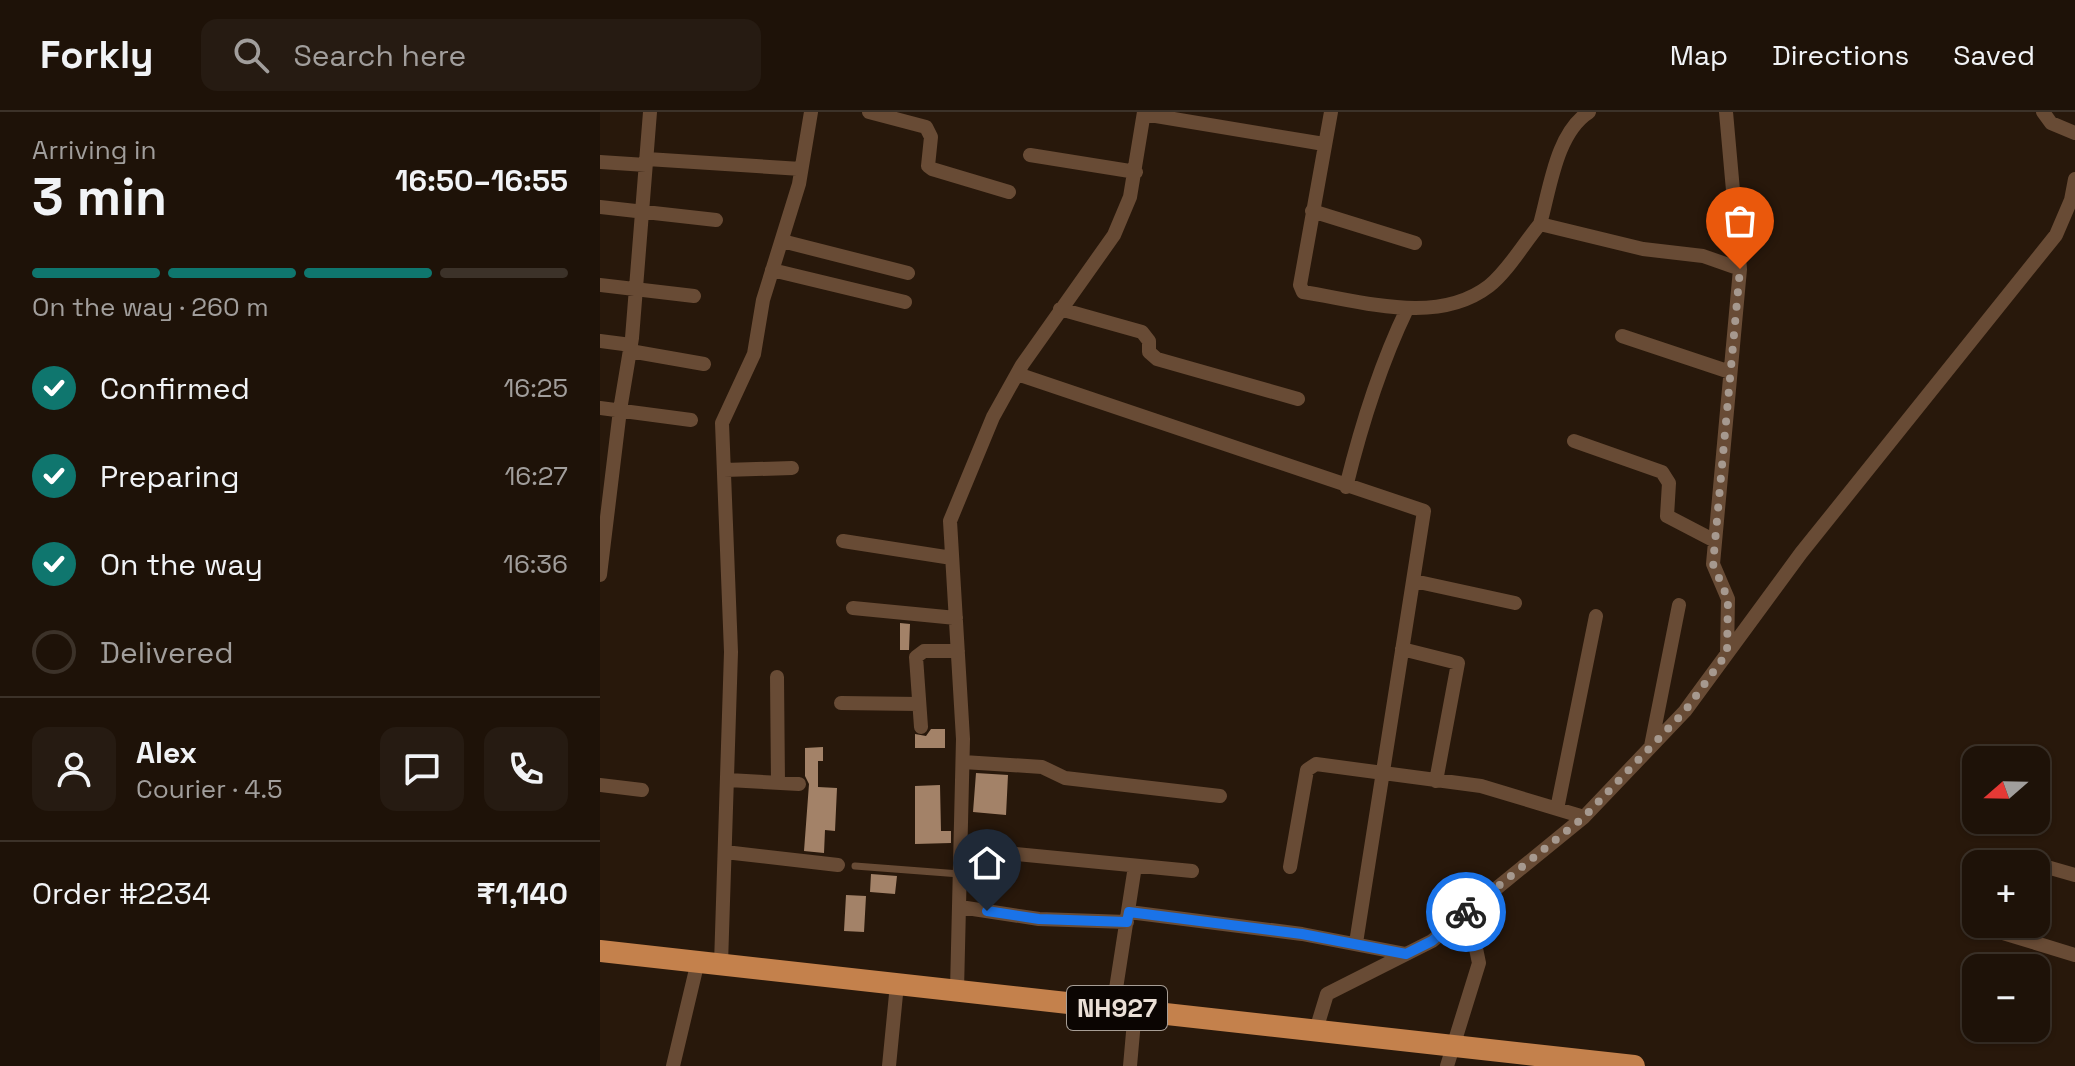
<!DOCTYPE html>
<html lang="en">
<head>
<meta charset="utf-8">
<style>
  :root { --surface:#1e1208; --page:#261b12; --text:#f1f3f6; --muted:#a19e9c; --line:#3c3229; --accent:#0f766e }
  body { margin:0; font-family:"Space Grotesk",sans-serif; background:var(--page); color:var(--text); height:100vh; display:flex; flex-direction:column; font-size:30px; white-space:nowrap }
  * { box-sizing:border-box; margin:0 }
  p { font-size:26px; color:var(--muted) }
  .icon { flex:none; width:44px; height:44px; fill:none; stroke:currentColor; stroke-width:2; stroke-linecap:round; stroke-linejoin:round }
  .map { position:relative; flex:1; overflow:hidden }
  .panel { display:flex; flex-direction:column; background:var(--surface); width:600px }
  .panel>* { flex:none }
  .needle { width:52px; rotate:250deg }
  .tools { position:absolute; left:1362px; top:634px; display:grid; gap:16px }
  .tools a { display:grid; place-items:center; width:88px; height:88px; border-radius:16px; background:var(--surface); box-shadow:0 2px 6px #0004,0 0 0 2px var(--line); font-size:40px }
  .pin { position:absolute; display:grid; place-items:center; width:68px; height:68px; color:#fff; margin:-82px -34px; border-radius:50% 50% 50% 0; rotate:-45deg; box-shadow:0 0 8px #0007 }
  .pin .icon { rotate:45deg }
  .courier { position:absolute; display:grid; place-items:center; width:80px; height:80px; margin:-40px; border:6px solid #1a73e8; border-radius:50%; background:#fff; color:#222; box-shadow:0 2px 10px #0007 }
  .headline em { font-style:normal; font-weight:800 }
  .headline div { display:flex; flex-direction:column-reverse }
  .headline { display:flex; align-items:center; justify-content:space-between; height:136px; padding:0 32px }
  h1 { font-size:52px; font-weight:800; line-height:60px }
  .bar { display:grid; grid-template-columns:repeat(4,1fr); gap:12px 8px; align-content:center; height:96px; padding:0 32px }
  .bar i { height:10px; border-radius:6px; background:var(--line) }
  .bar .on { background:var(--accent) }
  .bar p { grid-column:span 4 }
  .line { display:flex; align-items:center; gap:20px; padding:0 32px; border-top:2px solid var(--line) }
  .line div { flex:1 }
  .round { display:grid; place-items:center; flex:none; width:84px; height:84px; border-radius:16px; background:var(--page) }
  ol { padding:0 32px; list-style:none }
  li { display:flex; align-items:center; gap:24px; height:88px }
  li p { margin-inline-start:auto }
  li .icon { padding:8px; border-radius:50%; background:var(--accent); color:#fff; stroke-width:4 }
  li:last-child { color:var(--muted) }
  li i { width:44px; height:44px; border:4px solid var(--line); border-radius:50% }
  header { display:flex; align-items:center; gap:48px; box-sizing:border-box; height:112px; padding:0 40px; background:var(--surface); border-bottom:2px solid var(--line) }
  header strong { font-size:38px }
  nav { display:flex; gap:44px; margin-inline-start:auto; font-size:28px }
  .search { width:560px; height:72px; background:var(--page); display:flex; align-items:center; gap:20px; box-sizing:border-box; padding:0 28px; border-radius:16px; color:var(--muted); font-size:30px }
  main { display:flex; flex:1; min-height:0 }
  .map>svg:first-child { display:block }
</style>
</head>
<body>
<header>
<strong>Forkly</strong>
<div class="search"><svg class="icon" aria-label="search" viewBox="0 0 24 24"><circle cx="10" cy="10" r="6"/><path d="M15 15l6 6"/></svg>Search here</div>
<nav><a>Map</a><a>Directions</a><a>Saved</a></nav>
</header>
<main>
<section class="panel">
<div class="headline"><div><h1>3 min</h1><p>Arriving in</p></div><em>16:50–16:55</em></div>
<div class="bar"><i class="on"></i><i class="on"></i><i class="on"></i><i></i><p>On the way · 260 m</p></div>
<ol>
<li><svg class="icon" aria-label="check" viewBox="0 0 24 24"><path d="M5 12l5 5 9-10"/></svg>Confirmed<p>16:25</p></li>
<li><svg class="icon" aria-label="check" viewBox="0 0 24 24"><path d="M5 12l5 5 9-10"/></svg>Preparing<p>16:27</p></li>
<li><svg class="icon" aria-label="check" viewBox="0 0 24 24"><path d="M5 12l5 5 9-10"/></svg>On the way<p>16:36</p></li>
<li><i></i>Delivered</li>
</ol>
<div class="line" style="height:144px"><a class="round"><svg class="icon" aria-label="person" viewBox="0 0 24 24"><circle cx="12" cy="8" r="4"/><path d="M4 21q1-7 8-7t8 7"/></svg></a><div><b>Alex</b><p>Courier · 4.5</p></div><a class="round"><svg class="icon" aria-label="chat" viewBox="0 0 24 24"><path d="M4 5h16v11H9l-5 4z"/></svg></a><a class="round"><svg class="icon" aria-label="phone" viewBox="0 0 24 24"><path d="M5 4h4l2 5-3 2q2 4 5 5l2-3 5 2v4C11 20 4 13 5 4z"/></svg></a></div>
<div class="line" style="height:104px"><div>Order #2234</div><b>₹1,140</b></div>
</section>
<div class="map">
<svg width="1475" height="954" viewBox="0 0 1475 954">
  <rect width="100%" height="100%" fill="#28180b"/>
  <path fill="#a38268" d="M300 511 310 512 309 538H300Z
    M331 617H345V636H315V622L326 624Z
    M223 635V649H218V675L237 676 235 719 225 718 224 741 204 739 209 672 205 664V636Z
    M376 661 408 663 406 703 373 700Z
    M340 673 341 719H351V731L315 732V674Z
    M271 762 297 764 295 782 270 780Z
    M246 783 266 784 264 820 244 819Z"/>
  <g fill="none" stroke-linecap="round" stroke-linejoin="round">
    <path stroke="#684b35" stroke-width="7" d="M255 754 360 762"/>
    <path stroke="#684b35" stroke-width="14" d="M269 0 326 15 331 25 328 54 332 57 409 80
      M731 0 700 173 703 180C762 189 837 214 889 174 908 159 924 131 940 112
      M989 0C956 21 950 77 940 112L1043 137 1103 144 1140 157
      M1126 0 1140 157 1113 452 1128 487 1127 541
      M1443 0 1451 11 1475 21
      M544 2 724 32
      M430 43 536 60
      M47 47 201 57
      M0 50 46 53
      M0 95 116 108
      M712 99 815 131
      M182 129 308 161
      M172 158 305 190
      M0 173 94 184
      M460 197 542 220 549 229V240L557 247 698 287
      M1022 224 1130 260
      M0 229 31 233
      M30 239 104 252
      M417 262 824 399 756 831
      M0 296 91 308
      M974 329 1062 360 1069 371 1067 404 1115 429
      M124 358 192 356
      M746 375C761 314 780 253 807 197
      M243 429 352 446
      M0 463 20 298 32 226 50 0
      M814 469 915 491
      M253 496 356 506
      M802 537 858 551 836 669
      M177 565 178 671
      M241 591 319 592
      M321 615 316 545 324 539H358
      M1051 634 1079 493
      M363 650 442 655 465 666 620 684
      M128 668 199 672
      M0 673 42 678
      M957 697 996 504
      M363 737 592 759
      M125 740 238 753
      M1433 751 1475 763
      M690 755 707 658 716 652 881 674 984 705
      M360 795 439 807 527 810
      M529 800 702 822 806 842
      M1403 821 1475 843
      M121 852 131 540 122 311 154 242 163 188 199 72 211 0
      M357 878 363 627 350 409 393 305 422 253 514 123 530 85 544 0
      M513 896 535 754
      M716 918 727 882 832 829 984 705 1085 599 1201 441 1456 123 1471 88 1475 67
      M73 954 98 849
      M289 954 297 872
      M530 954 535 898
      M847 954 879 851 868 798"/>
    <path stroke="#c4814c" stroke-width="22" d="M0 839 1034 954"/>
  </g>
  <g fill="none" stroke-linecap="round" stroke-linejoin="round">
    <path stroke="#a6998f" stroke-width="8" stroke-dasharray="0 14.4" d="M866 800 984 705 1085 599 1127 541 1128 487 1113 452 1140 157"/>
    <path stroke="#1a73e8" stroke-width="10" d="M387 799 439 807 527 810 529 800 702 822 806 842 832 829 866 800"/>
  </g>
  <g text-anchor="middle" stroke-width="8" stroke-linejoin="round" paint-order="stroke">
    <rect fill="#0b0502" stroke="#a79e96" stroke-width="2" x="467" y="874" width="100" height="44" rx="6"/>
    <g font-size="26" font-weight="bold" fill="#eadfd6">
      <text x="517" y="905">NH927</text>
    </g>
  </g>
</svg>
<div class="tools">
<a><svg class="needle" viewBox="-14 -14 28 28"><path d="M0-13l5 13h-10z" fill="#e53935"/><path d="M0 13l5-13h-10z" fill="#a19e9c"/></svg></a>
<a>+</a>
<a>−</a>
</div>
<div class="pin" style="left:1140px;top:157px;background:#ea580c"><svg class="icon" aria-label="bag" viewBox="0 0 24 24"><path d="M5 8h14l-1 12H6zM9 8a3 3 0 0 1 6 0"/></svg></div>
<div class="pin" style="left:387px;top:799px;background:#1f2937"><svg class="icon" aria-label="home" viewBox="0 0 24 24"><path d="M3 11l9-7 9 7M6 9v11h12V9"/></svg></div>
<div class="courier" style="left:866px;top:800px"><svg class="icon" aria-label="bike" viewBox="0 0 24 24"><circle cx="6" cy="16" r="4"/><circle cx="18" cy="16" r="4"/><path d="M6 16l4-8h5l3 8M10 8l3 8H6M13 5h3"/></svg></div>
</div>
</main>
</body>
</html>
